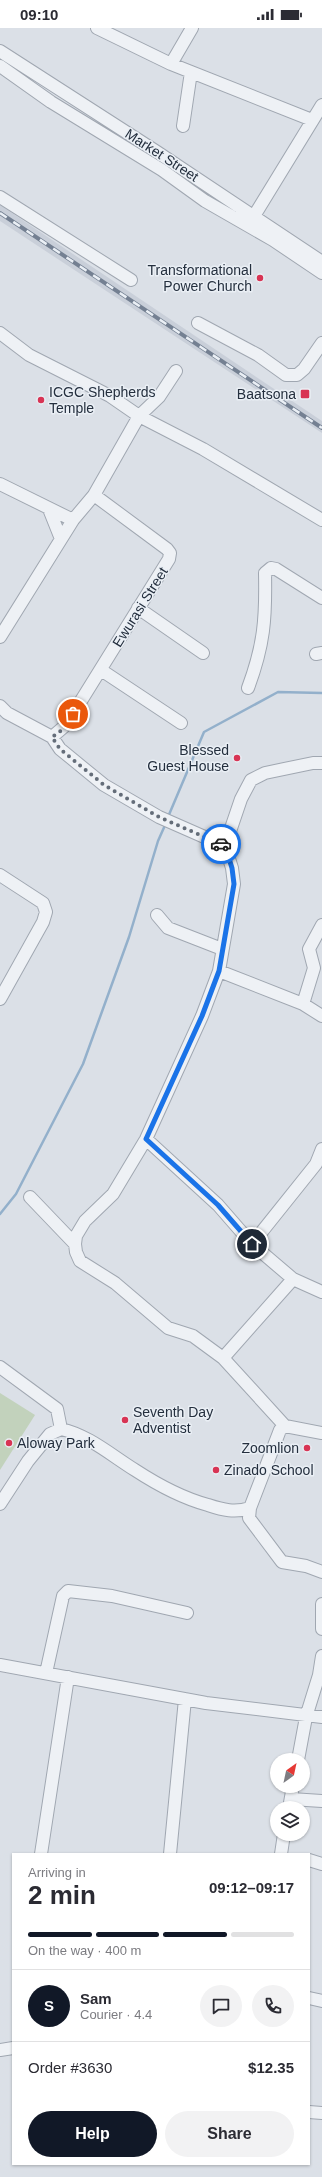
<!DOCTYPE html>
<html lang="en">
<head>
<meta charset="utf-8">
<style>
  :root { --surface:#fff; --page:#f2f2f3; --text:#2b2b33; --muted:#7c7c81; --line:#e1e1e2; --accent:#111827 }
  body { margin:0; font-family:Helvetica,sans-serif; background:var(--page); color:var(--text); height:100vh; display:flex; flex-direction:column; font-size:15px; white-space:nowrap }
  * { box-sizing:border-box; margin:0 }
  p { font-size:13px; color:var(--muted) }
  .icon { flex:none; width:22px; height:22px; fill:none; stroke:currentColor; stroke-width:2; stroke-linecap:round; stroke-linejoin:round }
  .map { position:relative; flex:1; overflow:hidden }
  .drawer { position:absolute; left:12px; top:1825px; width:298px; height:312px; display:flex; flex-direction:column; background:var(--surface); border-radius:0px; box-shadow:0 1px 3px #0004 }
  .drawer>* { flex:none }
  .needle { width:26px; rotate:33deg }
  .buttons { position:absolute; left:270px; top:1725px; display:grid; gap:8px }
  .buttons a { display:grid; place-items:center; width:40px; height:40px; border-radius:50%; background:var(--surface); box-shadow:0 1px 3px #0004; font-size:20px }
  .pin { position:absolute; display:grid; place-items:center; width:34px; height:34px; color:#fff; margin:-17px; border:2px solid #fff; border-radius:50%; box-shadow:0 1px 4px #0007 }
  .courier { position:absolute; display:grid; place-items:center; width:40px; height:40px; margin:-20px; border:3px solid #1a73e8; border-radius:50%; background:#fff; color:#222; box-shadow:0 1px 5px #0007 }
  .head em { font-style:normal; font-weight:800 }
  .head div { display:flex; flex-direction:column-reverse }
  .head { display:flex; align-items:center; justify-content:space-between; height:68px; padding:0 16px }
  h1 { font-size:26px; font-weight:800; line-height:30px }
  .bar { display:grid; grid-template-columns:repeat(4,1fr); gap:6px 4px; align-content:center; height:48px; padding:0 16px }
  .bar i { height:5px; border-radius:3px; background:var(--line) }
  .bar .selected { background:var(--accent) }
  .bar p { grid-column:span 4 }
  .line { display:flex; align-items:center; gap:10px; padding:0 16px; border-top:1px solid var(--line) }
  .line div { flex:1 }
  .round { display:grid; place-items:center; flex:none; width:42px; height:42px; border-radius:21px; background:var(--page) }
  .action { display:flex; gap:8px; margin-top:auto; padding:8px 16px }
  .action a { flex:1; height:46px; border-radius:24px; background:var(--accent); color:#fff; font-size:16px; font-weight:800; line-height:46px; text-align:center }
  .action a+a { background:var(--page); color:var(--text) }
  .status { display:flex; justify-content:space-between; align-items:center; height:28px; padding:0 20px; background:var(--surface); direction:ltr }
  .status svg { height:11px; fill:currentColor }
  .map>svg:first-child { display:block }
</style>
</head>
<body>
<div class="status"><b>09:10</b><svg viewBox="0 0 49 12"><path d="M0 12V9h3v3zM5 12V6h3v6zM10 12V3h3v9zM15 12V0h3v12zM26 1h20v11H26zM47 4h2v5h-2z"/></svg></div>
<div class="map">
<svg width="322" height="2149" viewBox="0 0 322 2149">
  <rect width="100%" height="100%" fill="#dbe0e7"/>
  <path fill="#c9cfd9" d="M0 177 322 393V405L0 193Z"/>
  <path fill="#c2d2bc" d="M0 1365 35 1387 0 1442Z"/>
  <g fill="none" stroke-linecap="round" stroke-linejoin="round">
    <path stroke="#93b0cb" stroke-width="2.5" d="M168 789 204 704 278 664 322 665
      M0 1186 16 1166 83 1036 129 909 158 813 166 795"/>
    <defs>
      <path id="minor" d="M97 0 171 36 312 92
        M0 23 157 124 322 234
        M171 36 192 0
        M0 38 51 74 162 142 205 173 273 212 322 245
        M183 98 191 44
        M0 169 131 252
        M254 188 322 77
        M198 295 258 327 286 347H297L304 341 322 315
        M0 305 29 327 110 368 139 388 203 421 322 492
        M0 456 73 492
        M49 481 61 511
        M138 580 203 625
        M0 609 73 492 94 467 139 388 159 369 176 343
        M316 626 322 625
        M101 642 181 695
        M248 660C264 617 266 591 265 545L271 540 276 541 322 570
        M0 678 7 685 52 709 60 721 104 757 159 789 225 818
        M52 709 66 697 169 531 170 525 167 521 94 467
        M0 847 43 875 46 884 43 894 0 971
        M157 887 168 900 222 921
        M219 943 303 976 322 988
        M303 976 314 940 309 921 322 897
        M146 1111 218 1177 252 1216 293 1251 322 1264
        M30 1169 75 1216
        M252 1216 316 1136 322 1121
        M223 1330 293 1251
        M0 1339 57 1381 61 1401
        M285 1398 223 1330 193 1308 168 1300 115 1255 80 1233 76 1224 75 1216 76 1208 85 1193 113 1166 146 1111 202 988 219 943 234 856 232 840 225 818 241 771 251 752 265 745 313 735H322
        M285 1398 322 1405
        M61 1401C88 1407 111 1427 135 1442 158 1457 182 1470 208 1477 223 1482 235 1485 250 1480L280 1402 285 1398
        M0 1476 28 1433 50 1406 61 1401
        M250 1480 249 1490 282 1534 306 1538 322 1544
        M322 1576V1601
        M0 1637 206 1675 322 1689
        M46 1645 63 1568 68 1563 112 1568 187 1585
        M298 1732 306 1689 319 1647 322 1628
        M291 1771 322 1773
        M289 1780 293 1758
        M41 1826 68 1649
        M170 1826 185 1671
        M281 1826 284 1806
        M309 1832 322 1836
        M309 1970 322 1973
        M0 2022 13 2020
        M309 2084 322 2085"/>
    </defs>
    <use href="#minor" stroke="#a0a7b1" stroke-width="14"/>
    <use href="#minor" stroke="#eef1f5" stroke-width="12"/>
    <defs>
      <path id="rail" d="M0 185 322 400"/>
    </defs>
    <use href="#rail" stroke="#748092" stroke-width="4"/>
    <use href="#rail" stroke="#eaeff5" stroke-width="2.5" stroke-dasharray="8" stroke-linecap="butt"/>
  </g>
  <g fill="none" stroke-linecap="round" stroke-linejoin="round">
    <path stroke="#646d79" stroke-width="4" stroke-dasharray="0 7.2" d="M73 686 62 702 52 709 60 721 104 757 159 789 221 816"/>
    <path stroke="#1a73e8" stroke-width="5" d="M221 816 225 818 232 840 234 856 219 943 202 988 146 1111 218 1177 252 1216"/>
  </g>
  <g fill="#d83454" stroke="#eaeff5" stroke-width="1.5">
    <circle cx="260" cy="250" r="4"/>
    <rect x="300" y="361" width="10" height="10" rx="2"/>
    <circle cx="41" cy="372" r="4"/>
    <circle cx="237" cy="730" r="4"/>
    <circle cx="125" cy="1392" r="4"/>
    <circle cx="9" cy="1415" r="4"/>
    <circle cx="307" cy="1420" r="4"/>
    <circle cx="216" cy="1442" r="4"/>
  </g>
  <g text-anchor="middle" stroke-width="3" stroke-linejoin="round" paint-order="stroke">
    <g font-size="14" fill="#242f3e" stroke="#eaeff5">
      <text transform="translate(162 127) rotate(33)" y="5">Market Street</text>
      <text transform="translate(140 579) rotate(-58)" y="5">Ewurasi Street</text>
    </g>
    <g font-size="14" fill="#242f3e" stroke="#eaeff5" text-anchor="end">
      <text x="252" y="247">Transformational<tspan x="252" dy="16">Power Church</tspan></text>
      <text x="49" y="369" text-anchor="start">ICGC Shepherds<tspan x="49" dy="16">Temple</tspan></text>
      <text x="296" y="371">Baatsona</text>
      <text x="229" y="727">Blessed<tspan x="229" dy="16">Guest House</tspan></text>
      <text x="133" y="1389" text-anchor="start">Seventh Day<tspan x="133" dy="16">Adventist</tspan></text>
      <text x="17" y="1420" text-anchor="start">Aloway Park</text>
      <text x="299" y="1425">Zoomlion</text>
      <text x="224" y="1447" text-anchor="start">Zinado School</text>
    </g>
  </g>
</svg>
<div class="buttons">
<a><svg class="needle" viewBox="-14 -14 28 28"><path d="M0-13l5 13h-10z" fill="#e53935"/><path d="M0 13l5-13h-10z" fill="#7c7c81"/></svg></a>
<a><svg class="icon" aria-label="layers" viewBox="0 0 24 24"><path d="M12 4l9 5-9 5-9-5zM3 14l9 5 9-5"/></svg></a>
</div>
<div class="pin" style="left:73px;top:686px;background:#ea580c"><svg class="icon" aria-label="bag" viewBox="0 0 24 24"><path d="M5 8h14l-1 12H6zM9 8a3 3 0 0 1 6 0"/></svg></div>
<div class="pin" style="left:252px;top:1216px;background:#1f2937"><svg class="icon" aria-label="home" viewBox="0 0 24 24"><path d="M3 11l9-7 9 7M6 9v11h12V9"/></svg></div>
<div class="courier" style="left:221px;top:816px"><svg class="icon" aria-label="car" viewBox="0 0 24 24"><path d="M5 17H2v-5l4-1 3-4h7l3 4 3 1v5h-3M9 17h6M6 11h13"/><circle cx="7" cy="17" r="2"/><circle cx="17" cy="17" r="2"/></svg></div>
<section class="drawer">
<div class="head"><div><h1>2 min</h1><p>Arriving in</p></div><em>09:12–09:17</em></div>
<div class="bar"><i class="selected"></i><i class="selected"></i><i class="selected"></i><i></i><p>On the way · 400 m</p></div>
<div class="line" style="height:72px"><b class="round" style="background:var(--accent);color:#fff">S</b><div><b>Sam</b><p>Courier · 4.4</p></div><a class="round"><svg class="icon" aria-label="chat" viewBox="0 0 24 24"><path d="M4 5h16v11H9l-5 4z"/></svg></a><a class="round"><svg class="icon" aria-label="phone" viewBox="0 0 24 24"><path d="M5 4h4l2 5-3 2q2 4 5 5l2-3 5 2v4C11 20 4 13 5 4z"/></svg></a></div>
<div class="line" style="height:52px"><div>Order #3630</div><b>$12.35</b></div>
<div class="action"><a>Help</a><a>Share</a></div>
</section>
</div>
</body>
</html>
